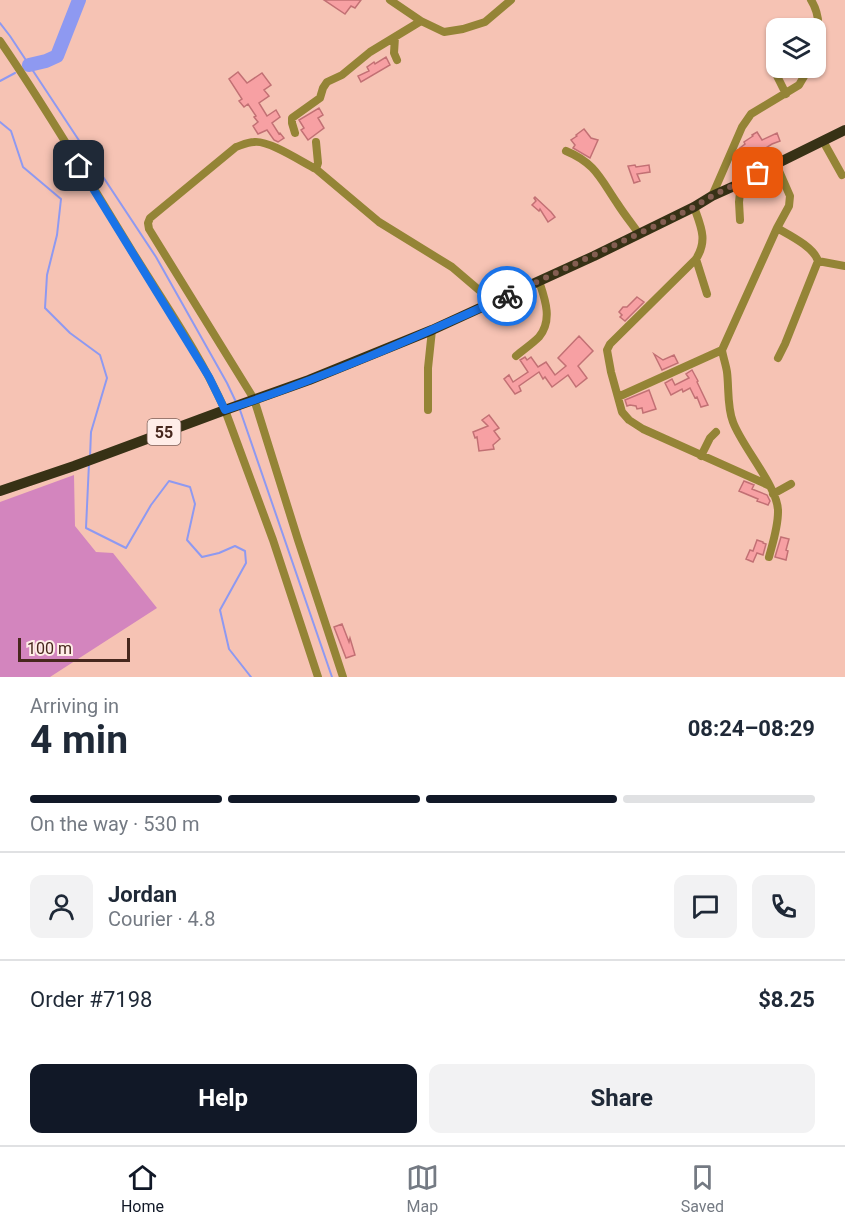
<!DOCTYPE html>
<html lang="en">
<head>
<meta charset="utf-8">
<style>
  :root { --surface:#fff; --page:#f2f2f3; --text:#1f2937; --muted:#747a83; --line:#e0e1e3; --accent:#111827 }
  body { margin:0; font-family:Roboto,sans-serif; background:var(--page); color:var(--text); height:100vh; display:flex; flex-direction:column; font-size:22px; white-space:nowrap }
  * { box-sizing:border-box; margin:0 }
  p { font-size:20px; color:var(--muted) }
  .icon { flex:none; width:33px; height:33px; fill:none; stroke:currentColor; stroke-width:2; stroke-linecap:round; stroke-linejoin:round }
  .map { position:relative; height:677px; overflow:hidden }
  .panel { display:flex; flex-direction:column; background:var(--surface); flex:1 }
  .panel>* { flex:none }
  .tools { position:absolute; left:766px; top:18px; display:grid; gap:12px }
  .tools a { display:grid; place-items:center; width:60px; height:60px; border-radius:12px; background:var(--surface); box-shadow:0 2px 4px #0004; font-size:30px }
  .scale { position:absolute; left:18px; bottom:15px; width:112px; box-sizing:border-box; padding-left:6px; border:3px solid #47271d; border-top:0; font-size:16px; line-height:21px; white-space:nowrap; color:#47271d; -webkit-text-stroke:4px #ffede8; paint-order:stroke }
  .pin { position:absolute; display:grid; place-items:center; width:51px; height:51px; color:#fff; margin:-26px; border-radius:12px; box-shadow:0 3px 9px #0006 }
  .courier { position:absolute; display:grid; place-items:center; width:60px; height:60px; margin:-30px; border:4px solid #1a73e8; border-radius:50%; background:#fff; color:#222; box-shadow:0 2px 8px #0007 }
  .summary em { font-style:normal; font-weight:700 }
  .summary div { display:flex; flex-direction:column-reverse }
  .summary { display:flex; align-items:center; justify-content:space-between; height:102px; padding:0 30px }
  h1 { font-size:39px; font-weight:700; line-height:45px }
  .bar { display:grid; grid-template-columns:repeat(4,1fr); gap:9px 6px; align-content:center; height:72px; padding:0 30px }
  .bar i { height:8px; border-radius:4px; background:var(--line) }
  .bar .selected { background:var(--accent) }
  .bar p { grid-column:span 4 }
  .line { display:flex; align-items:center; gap:15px; padding:0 30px; border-top:2px solid var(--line) }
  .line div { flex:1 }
  .round { display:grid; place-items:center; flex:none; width:63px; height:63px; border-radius:12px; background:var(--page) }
  .action { display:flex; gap:12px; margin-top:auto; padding:12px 30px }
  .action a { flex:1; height:69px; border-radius:12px; background:var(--accent); color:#fff; font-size:24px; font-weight:700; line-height:69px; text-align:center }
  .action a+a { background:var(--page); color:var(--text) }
  .menu { display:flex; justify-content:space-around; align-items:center; height:84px; border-top:2px solid var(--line); background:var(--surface); font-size:16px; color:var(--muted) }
  .menu a { display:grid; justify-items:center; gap:3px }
  .menu .selected { color:var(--accent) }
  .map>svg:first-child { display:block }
</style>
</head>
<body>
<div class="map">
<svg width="845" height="677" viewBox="0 0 845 677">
  <rect width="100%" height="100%" fill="#f6c3b4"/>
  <path fill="#d385be" d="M74 475 75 526 96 552 113 553 157 608 50 677H0V502Z"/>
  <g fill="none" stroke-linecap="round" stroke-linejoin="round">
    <path stroke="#8e99f1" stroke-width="2" d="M0 23 10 36 156 257 227 383 236 402
      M0 81 15 73
      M0 122 11 131 23 167 61 199 57 235 47 275 45 308 70 333 100 355 107 378 91 432 90 457
      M240 410 332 677
      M89 463 86 528 126 548 151 505 169 481 190 487 195 504 187 540 202 557 219 553 235 546 245 551 246 563 220 610 229 649 251 677"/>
    <path stroke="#8e99f1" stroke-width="14" d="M29 65 46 61 57 56 79 0"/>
  </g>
  <path fill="#f7a0a3" stroke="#c27074" stroke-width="1.5" d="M324 0H361L355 8 351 6 345 14Z
    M386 57 390 65 361 82 358 76 369 71 367 67 374 62 375 64Z
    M238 72 247 83 262 73 271 85 264 90 269 96 259 103 267 116 276 110 280 117 272 123 279 134 280 133 284 138 278 142 274 140 267 130 258 134 253 126 258 122 254 117 256 116 248 104 244 107 239 101 242 99 229 79Z
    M319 108 323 115 318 118 324 128 308 140 301 130 304 128 299 120Z
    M584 129 591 138 598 140 590 158 573 148 575 145 571 140 577 136 576 135Z
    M757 132 762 140 777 133 780 141 772 144 753 156 752 154 747 158 745 156 739 163 735 159 742 151 740 148 745 144 744 142 753 136 752 135Z
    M635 165 636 167 649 165 650 172 637 174 640 181 634 183 628 166Z
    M535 197 551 212 555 217 548 222 540 209 539 211 532 205 536 201 534 198Z
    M637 297 644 302 625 321 620 317 622 315 619 312 623 307H627Z
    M579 336 593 351 578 366 587 378 576 387 568 375 552 387 545 377 543 379 539 372 519 386 521 391 515 394 504 379 509 375 513 382 528 372 520 360 525 357 527 360 531 357 538 367 546 362 555 375 566 366 558 358Z
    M654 354 663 360 674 355 678 363 662 370Z
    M692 370 698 381 697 382 708 405 701 407 697 397 695 398 690 388 683 392 682 389 671 395 665 383 672 379 675 385 689 378 686 374Z
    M649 390 656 409 643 413 642 408 637 409 636 406 630 405 627 406 625 400Z
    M489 415 499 428 494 431 500 439 493 445 494 449 479 451 477 437 475 438 473 432 488 426 482 420Z
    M744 481 754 485 752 489 767 495 770 501 768 505 757 501 758 499 739 491Z
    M781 537 789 539 786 550 788 551 786 560 775 557Z
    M757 540 763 542V543L766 544 763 555 757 553 753 562 746 559 750 550 753 551Z
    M342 624 349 642 350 638 355 655 346 658 334 627Z"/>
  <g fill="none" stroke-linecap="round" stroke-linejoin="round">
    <path stroke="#948436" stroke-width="8" d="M390 0 421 21
      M811 0C821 16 819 32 816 50
      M395 37 394 53 397 60
      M0 41C47 109 89 181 132 251 164 303 200 354 225 410L273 540 318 677
      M773 68 786 94
      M295 133 292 123V118L320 98 323 88 327 82 342 75 370 52 421 21 444 32 463 29 485 22 511 0
      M823 141 842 175
      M316 142 318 163 316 169 379 222 452 267 493 302
      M566 151C595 163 600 178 617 203 624 214 632 224 639 234
      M316 169C302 162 269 140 254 142 248 142 242 145 236 147L150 218 148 223 149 229 254 399 298 540 343 677
      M712 196 742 127 751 114 799 85 809 68
      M694 207C701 227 708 240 696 259L610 344 607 350 611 372 622 412 629 420 643 429 768 485
      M740 220 739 202 741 183
      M777 228C789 235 814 247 818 261L785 344 778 358
      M696 259 707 294
      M818 261 845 266
      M516 356C523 350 532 344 539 337 553 320 545 299 539 281
      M618 397 722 350
      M428 410V368L432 330
      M701 456 710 438 716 432
      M773 494 791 484
      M769 557C773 542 778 527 778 512 779 488 742 447 733 422 727 407 729 388 727 372 726 365 723 357 722 350L777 228 789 206 790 196 776 164"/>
    <path stroke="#373115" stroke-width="10" d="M0 491 74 466 225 410 309 380 432 330 594 256 694 207 712 196 741 183 776 164 845 130"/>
  </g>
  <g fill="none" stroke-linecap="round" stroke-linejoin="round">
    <path stroke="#845e52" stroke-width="6" stroke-dasharray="0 10.8" d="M507 296 676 216 694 207 712 196 758 173"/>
    <path stroke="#1a73e8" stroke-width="8" d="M79 166 209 377 225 410C321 379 415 338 507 296"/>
  </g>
  <g text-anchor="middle" stroke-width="6" stroke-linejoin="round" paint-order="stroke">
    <rect fill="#ffede8" stroke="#7e625a" stroke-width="1.5" x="147.5" y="419" width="33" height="26" rx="4.5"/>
    <g font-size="16" font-weight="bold" fill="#47271d">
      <text x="164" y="438">55</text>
    </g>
  </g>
</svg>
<div class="tools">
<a><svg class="icon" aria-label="layers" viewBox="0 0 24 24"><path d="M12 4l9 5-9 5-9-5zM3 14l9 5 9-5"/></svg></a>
</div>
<div class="scale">100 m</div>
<div class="pin" style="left:758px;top:173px;background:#ea580c"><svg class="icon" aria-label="bag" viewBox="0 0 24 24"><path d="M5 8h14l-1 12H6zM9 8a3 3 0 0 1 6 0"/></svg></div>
<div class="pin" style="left:79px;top:166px;background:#1f2937"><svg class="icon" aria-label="home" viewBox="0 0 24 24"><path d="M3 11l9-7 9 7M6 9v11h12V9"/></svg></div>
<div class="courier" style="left:507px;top:296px"><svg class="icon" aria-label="bike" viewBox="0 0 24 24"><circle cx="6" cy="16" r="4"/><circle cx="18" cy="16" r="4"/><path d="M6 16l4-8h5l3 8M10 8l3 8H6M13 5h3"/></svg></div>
</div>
<section class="panel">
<div class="summary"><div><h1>4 min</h1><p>Arriving in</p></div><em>08:24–08:29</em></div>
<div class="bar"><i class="selected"></i><i class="selected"></i><i class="selected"></i><i></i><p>On the way · 530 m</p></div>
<div class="line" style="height:108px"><a class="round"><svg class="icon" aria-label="person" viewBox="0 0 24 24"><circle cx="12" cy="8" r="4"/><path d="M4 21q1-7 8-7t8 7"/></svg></a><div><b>Jordan</b><p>Courier · 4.8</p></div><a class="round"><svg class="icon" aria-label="chat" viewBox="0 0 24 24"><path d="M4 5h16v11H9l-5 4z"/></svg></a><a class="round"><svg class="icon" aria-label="phone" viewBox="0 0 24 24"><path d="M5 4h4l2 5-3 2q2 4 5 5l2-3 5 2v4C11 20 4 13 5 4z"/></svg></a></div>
<div class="line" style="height:78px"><div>Order #7198</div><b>$8.25</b></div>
<div class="action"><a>Help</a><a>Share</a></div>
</section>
<nav class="menu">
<a class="selected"><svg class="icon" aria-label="home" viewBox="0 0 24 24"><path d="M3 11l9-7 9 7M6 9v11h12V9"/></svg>Home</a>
<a><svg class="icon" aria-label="map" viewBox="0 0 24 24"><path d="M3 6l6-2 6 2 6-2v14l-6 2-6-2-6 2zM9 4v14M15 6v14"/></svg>Map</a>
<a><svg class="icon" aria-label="saved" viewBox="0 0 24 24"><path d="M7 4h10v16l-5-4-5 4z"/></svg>Saved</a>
</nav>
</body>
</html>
